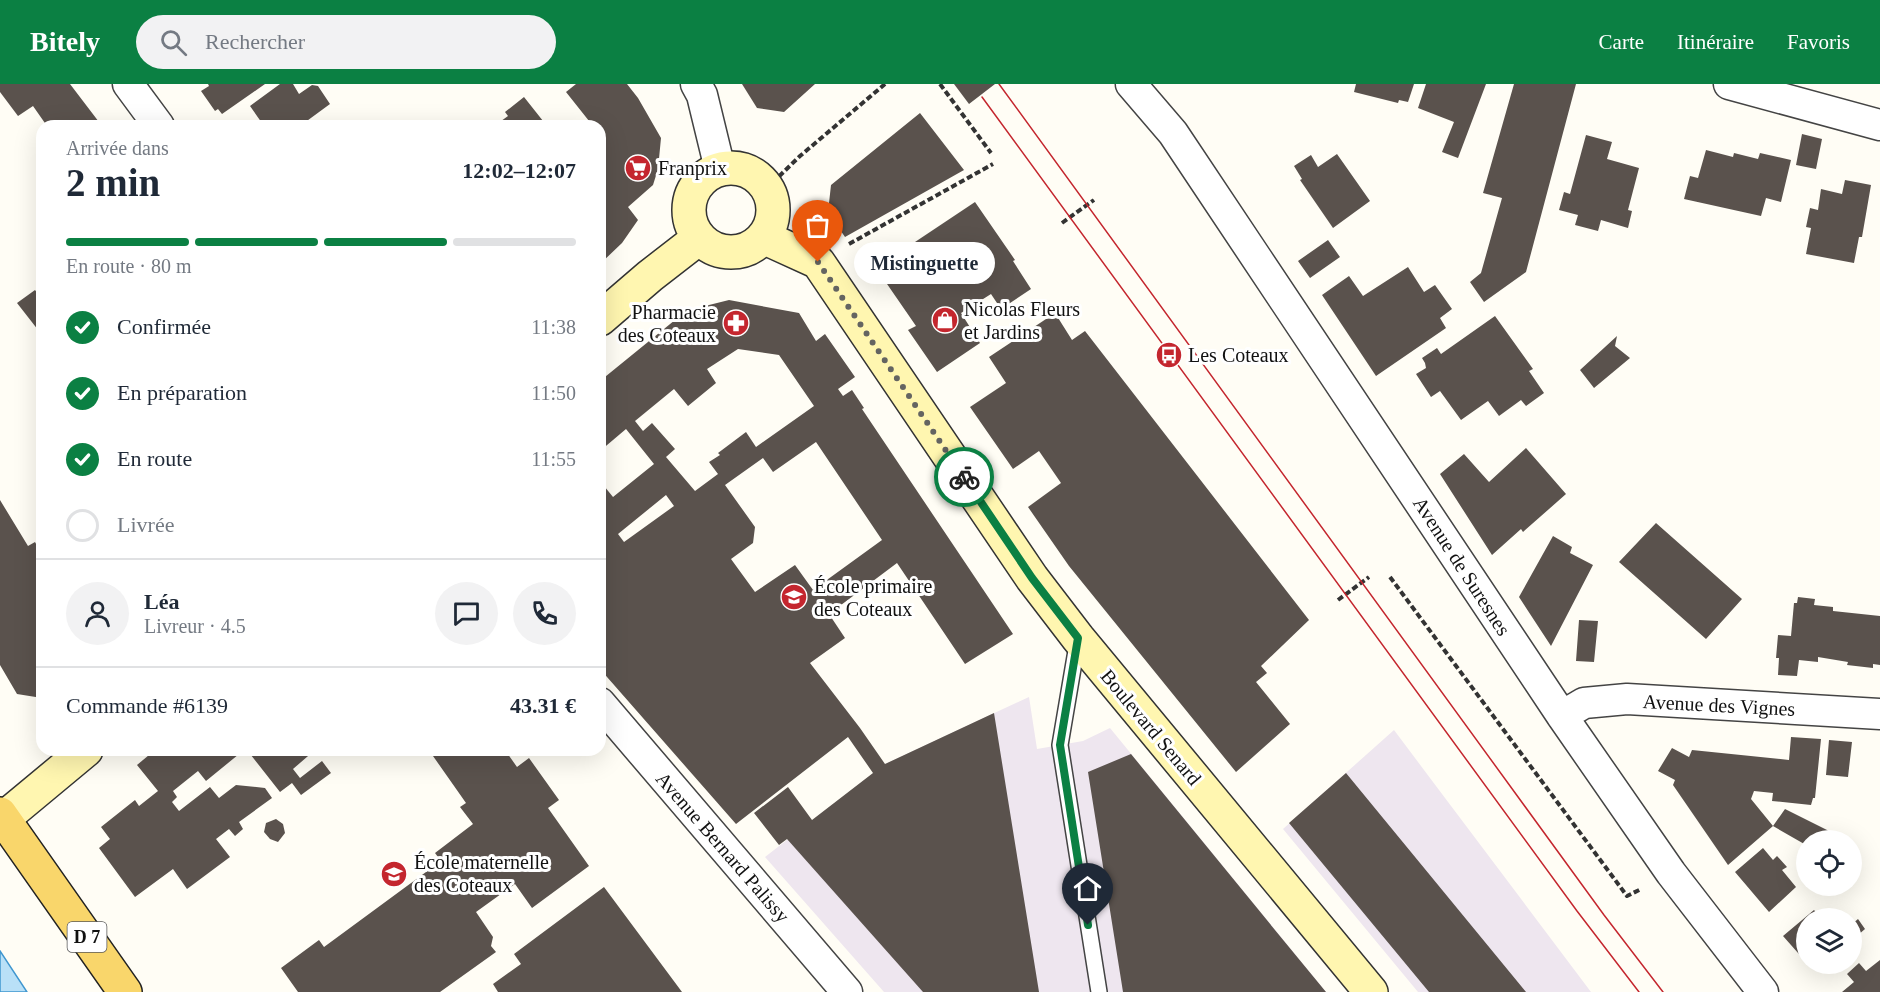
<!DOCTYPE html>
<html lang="fr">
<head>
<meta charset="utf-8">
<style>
  :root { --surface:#fff; --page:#f2f2f3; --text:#1f2937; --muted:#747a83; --line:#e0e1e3; --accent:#0b8043 }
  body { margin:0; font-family:Georgia,serif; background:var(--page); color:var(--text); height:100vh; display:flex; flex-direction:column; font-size:22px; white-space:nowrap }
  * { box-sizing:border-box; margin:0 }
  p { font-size:20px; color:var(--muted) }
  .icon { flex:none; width:33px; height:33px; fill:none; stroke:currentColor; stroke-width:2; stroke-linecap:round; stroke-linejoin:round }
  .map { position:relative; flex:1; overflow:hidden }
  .drawer { position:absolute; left:36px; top:36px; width:570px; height:636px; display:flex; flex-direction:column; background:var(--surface); border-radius:18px; box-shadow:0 6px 24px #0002 }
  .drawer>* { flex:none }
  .tools { position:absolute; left:1796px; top:746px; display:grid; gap:12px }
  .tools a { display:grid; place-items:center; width:66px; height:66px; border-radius:50%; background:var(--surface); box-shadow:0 6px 24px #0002; font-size:30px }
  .pin { position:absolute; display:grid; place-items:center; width:51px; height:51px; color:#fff; margin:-62px -26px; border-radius:50% 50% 50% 0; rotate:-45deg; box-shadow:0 0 6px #0007 }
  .pin .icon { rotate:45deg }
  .courier { position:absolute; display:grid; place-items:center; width:60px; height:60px; margin:-30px; border:4px solid #0b8043; border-radius:50%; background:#fff; color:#222; box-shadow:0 2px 8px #0007 }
  .bubble { position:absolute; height:42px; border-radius:21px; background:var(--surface); box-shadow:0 6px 24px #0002; font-size:20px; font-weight:700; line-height:42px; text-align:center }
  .summary em { font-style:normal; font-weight:700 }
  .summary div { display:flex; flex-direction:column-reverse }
  .summary { display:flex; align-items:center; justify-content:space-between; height:102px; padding:0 30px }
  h1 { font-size:39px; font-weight:700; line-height:45px }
  .bar { display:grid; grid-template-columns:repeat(4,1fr); gap:9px 6px; align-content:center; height:72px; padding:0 30px }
  .bar i { height:8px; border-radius:4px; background:var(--line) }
  .bar .selected { background:var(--accent) }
  .bar p { grid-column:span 4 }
  .line { display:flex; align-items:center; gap:15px; padding:0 30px; border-top:2px solid var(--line) }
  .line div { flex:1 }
  .round { display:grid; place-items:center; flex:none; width:63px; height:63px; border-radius:32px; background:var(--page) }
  ol { padding:0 30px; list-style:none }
  li { display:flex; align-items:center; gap:18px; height:66px }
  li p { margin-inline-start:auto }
  li .icon { padding:6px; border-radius:50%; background:var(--accent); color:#fff; stroke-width:4 }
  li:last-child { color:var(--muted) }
  li i { width:33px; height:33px; border:3px solid var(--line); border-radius:50% }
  header { display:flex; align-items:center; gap:36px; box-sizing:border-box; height:84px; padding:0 30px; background:var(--accent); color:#fff }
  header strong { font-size:28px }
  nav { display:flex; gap:33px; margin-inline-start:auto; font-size:21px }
  .search { width:420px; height:54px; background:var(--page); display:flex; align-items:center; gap:15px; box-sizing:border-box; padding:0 21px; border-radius:33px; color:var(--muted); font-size:22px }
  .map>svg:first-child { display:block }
</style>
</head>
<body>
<header>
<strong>Bitely</strong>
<div class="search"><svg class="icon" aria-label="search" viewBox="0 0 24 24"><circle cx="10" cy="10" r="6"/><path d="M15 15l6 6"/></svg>Rechercher</div>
<nav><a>Carte</a><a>Itinéraire</a><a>Favoris</a></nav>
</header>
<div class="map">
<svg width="1880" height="908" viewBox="0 0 1880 908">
  <rect width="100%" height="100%" fill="#fffdf5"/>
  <path fill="#eee6ef" d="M1029 613 1037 665 1083 657 1110 644 1326 908H884L765 773 885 680Z
    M1394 646 1436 702 1591 908H1418L1283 745Z"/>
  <path fill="#b9e0f7" stroke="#3f96cf" stroke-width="1.5" d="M0 867 27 908H0Z"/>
  <path fill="#5a524d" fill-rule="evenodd" d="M0 0H70L102 42H47L33 22 18 32 0 8Z
    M208 0H265L222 30 218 25 215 27 201 7 209 2Z
    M280 0H293L299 10 312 1 318 2 330 20 300 42H264L250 22Z
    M576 0H627L638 14 661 54 658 85 653 101 628 123 638 136 622 159 600 180V42H593L566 8Z
    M742 0H815L784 28 757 24Z
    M954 0H995L969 20Z
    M1356 0H1414L1408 18 1399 16 1398 19 1354 8Z
    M1426 0H1486L1458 74 1442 68 1454 38 1418 24Z
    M1514 0H1576L1526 188 1484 218 1470 198 1481 189 1502 114 1483 109Z
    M524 13 547 42H499L497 40 508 32 505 28Z
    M920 29 964 86 845 153 828 128 831 101Z
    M1802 50 1822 55 1816 85 1796 81Z
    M1586 51 1612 58 1607 75 1639 84 1628 126 1632 127 1628 144 1601 136 1598 147 1575 141 1578 131 1559 126 1564 108 1570 110Z
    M1706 66 1733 73 1734 69 1758 75 1760 69 1791 76 1781 118 1766 114 1761 132 1684 115 1690 92 1698 94Z
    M1337 70 1370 117 1333 144 1300 96 1302 95 1294 82 1311 71 1318 83Z
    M1845 96 1871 101 1862 153H1859L1854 179 1806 170 1811 144 1806 143 1810 124 1818 126 1821 105 1842 110Z
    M975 118 1015 176 1013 177 1031 205 1001 225 991 210 961 229 980 259 937 288 908 246 916 242 876 184Z
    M1328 156 1340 173 1310 194 1298 177Z
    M1408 183 1424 208 1435 201 1452 225 1440 234 1446 244 1376 292 1322 211 1349 192 1363 212Z
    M35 206 42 215V251L17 219Z
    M729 216 799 229 816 257 825 250 855 293 838 305 843 312 852 306 864 324 862 325 1013 550 965 580 897 479 829 530 845 554 810 579 860 644 885 680 994 629 1039 908H923L787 755 779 761 754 729 788 703 812 736 873 689 848 653 736 740 600 585V397L613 413 654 380 626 345 600 367V297L675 236 701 223ZM738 265 779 271 814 322 756 363 746 348 718 369 720 371 709 378 718 390 695 407 666 373 675 365 652 339 643 347 635 337 674 305 688 322 716 299 707 285ZM816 358 882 456 813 506 795 481 755 508 731 475 753 459 755 443 725 401 763 374 773 388ZM666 411 674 422 624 458 618 450Z
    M1055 229 1072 256 1085 247 1309 536 1261 582 1267 589 1256 598 1290 640 1236 688 1069 482 1028 423 1061 399 1039 367 1013 385 970 323 1006 299 989 273Z
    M1495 232 1533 285 1529 287 1544 309 1526 322 1521 316 1499 332 1488 317 1461 336 1440 307 1431 313 1416 290 1426 284 1425 279 1422 274 1437 264 1441 270Z
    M1617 252 1615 262 1630 274 1594 304 1580 286Z
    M1526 364 1566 410 1523 448 1521 445 1492 471 1440 390 1464 370 1489 398Z
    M0 416 28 462 35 458 42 471V614L17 610 0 581Z
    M1656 439 1742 515 1706 555 1619 478Z
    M1553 452 1572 463 1570 469 1593 481 1551 562 1519 513Z
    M1798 513 1815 515 1814 521 1833 523V527L1880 532V581L1873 580V584L1847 581 1848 578 1818 573V578L1799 576 1797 592 1778 591 1779 574H1776L1778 551 1791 552 1794 519H1797Z
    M1579 536 1598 537 1594 578 1576 577Z
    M1791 653 1821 655 1815 714H1813L1811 721 1772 717 1773 709 1754 707 1751 715 1773 742 1728 781 1673 701 1675 696 1658 687 1672 664 1689 673 1692 666 1789 676Z
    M1829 656 1852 658 1848 693 1826 691Z
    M155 666H244L206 697 198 687 173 707 177 713 172 718 179 727 210 703 219 714 236 701 265 704 272 714 239 738 243 745 235 752 229 745 216 755 230 773 187 805 173 785 135 813 99 764 110 755 101 743 135 716 139 722 158 707 137 681Z
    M247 666H315L293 685 300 694 322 677 331 689 301 711 292 699 280 708Z
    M435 666H505L517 683 529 674 559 716 548 724 589 782 532 824 515 800 476 828 493 853 491 862 496 868 440 908H298L281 884 319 856 324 863 441 777 435 769 473 740 460 723 466 719 433 672 437 668Z
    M1131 670 1284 857 1326 908H1123L1088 688Z
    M1346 689 1526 908H1429L1289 739Z
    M1785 725 1843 754V756H1806V761L1773 742Z
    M276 735 283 740 285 749 278 758 270 755 264 748 266 739Z
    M1763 764 1773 776 1777 772 1787 783 1782 786 1796 803 1769 828 1735 788Z
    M604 803 682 908H498L493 900 521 880 514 870Z
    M1814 826 1821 834H1806V878L1783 852Z
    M1858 835 1865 845 1851 857V841Z
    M1880 876V908H1842L1854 898 1847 890 1859 879 1866 887Z"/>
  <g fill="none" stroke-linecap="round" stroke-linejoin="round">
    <defs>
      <path id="lane" d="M1078 555 1060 661 1099 908"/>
      <path id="street" d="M128 0 159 42
        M696 0 702 11 720 85
        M1131 0 1173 49 1562 632 1671 789 1763 908
        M1729 0 1880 41
        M600 619 847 908
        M1562 632 1584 619 1627 615 1880 630"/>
      <path id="secondary" d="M689 126a42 42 0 1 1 84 0a42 42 0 1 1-84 0Z
        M763 153 818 178 1032 494 1078 554 1371 908
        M600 235 650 192 699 154
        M3 735 86 666"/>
      <path id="primary" d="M0 730 125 908"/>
    </defs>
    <use href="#lane" stroke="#444" stroke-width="18"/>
    <use href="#street" stroke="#444" stroke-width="33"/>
    <use href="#secondary" stroke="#333" stroke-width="36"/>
    <use href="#primary" stroke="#222" stroke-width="36"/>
    <path stroke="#333" stroke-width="4" stroke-dasharray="6 3" stroke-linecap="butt" d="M940 0 991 69
      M766 105 800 72 885 0
      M1062 139 1094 116
      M849 160 993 80
      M1390 493 1627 812 1641 805
      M1338 516 1369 493"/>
    <use href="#lane" stroke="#fff" stroke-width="15"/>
    <use href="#street" stroke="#fff" stroke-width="30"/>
    <use href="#secondary" stroke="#fff6b0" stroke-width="33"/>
    <use href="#primary" stroke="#f9d66b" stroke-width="33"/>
    <path stroke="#c4262e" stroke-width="1.5" d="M999 0 1604 831 1663 908
      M982 13 1577 827 1639 908"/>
  </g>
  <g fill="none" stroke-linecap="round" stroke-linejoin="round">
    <path stroke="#646461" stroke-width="6" stroke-dasharray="0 10.8" d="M818 178 964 393"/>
    <path stroke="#0b8043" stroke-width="8" d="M964 393 1032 494 1078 554 1060 661 1088 841"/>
  </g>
  <defs>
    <symbol id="supermarket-disc" viewBox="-11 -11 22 22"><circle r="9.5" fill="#c4262e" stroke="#fff"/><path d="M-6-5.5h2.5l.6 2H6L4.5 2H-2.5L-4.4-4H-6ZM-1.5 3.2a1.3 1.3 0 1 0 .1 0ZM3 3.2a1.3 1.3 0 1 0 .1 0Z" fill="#fff"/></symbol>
    <symbol id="shop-disc" viewBox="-11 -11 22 22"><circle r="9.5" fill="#c4262e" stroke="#fff"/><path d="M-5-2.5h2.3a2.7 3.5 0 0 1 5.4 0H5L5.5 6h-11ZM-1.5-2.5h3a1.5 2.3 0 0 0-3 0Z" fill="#fff"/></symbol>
    <symbol id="pharmacy-disc" viewBox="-11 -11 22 22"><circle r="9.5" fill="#c4262e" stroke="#fff"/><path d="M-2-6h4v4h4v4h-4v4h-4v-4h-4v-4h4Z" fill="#fff"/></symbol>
    <symbol id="bus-disc" viewBox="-11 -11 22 22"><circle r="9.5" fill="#c4262e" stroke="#fff"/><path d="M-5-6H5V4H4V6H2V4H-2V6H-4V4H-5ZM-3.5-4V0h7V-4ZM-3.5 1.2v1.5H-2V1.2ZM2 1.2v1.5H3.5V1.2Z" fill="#fff"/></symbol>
    <symbol id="school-disc" viewBox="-11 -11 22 22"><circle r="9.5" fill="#c4262e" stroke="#fff"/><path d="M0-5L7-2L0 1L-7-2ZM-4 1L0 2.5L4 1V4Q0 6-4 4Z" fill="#fff"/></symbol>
  </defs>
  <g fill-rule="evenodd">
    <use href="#supermarket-disc" x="623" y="69" width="30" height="30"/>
    <use href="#shop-disc" x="930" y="221" width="30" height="30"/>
    <use href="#pharmacy-disc" x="721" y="224" width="30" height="30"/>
    <use href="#bus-disc" x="1154" y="256" width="30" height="30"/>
    <use href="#school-disc" x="779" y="498" width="30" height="30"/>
    <use href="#school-disc" x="379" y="775" width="30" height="30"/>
  </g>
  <g text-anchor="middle" stroke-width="6" stroke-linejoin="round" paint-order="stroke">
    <rect fill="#fff" stroke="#585858" stroke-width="1.5" x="67.5" y="838" width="39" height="30" rx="4.5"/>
    <g font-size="18" font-weight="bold" fill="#111">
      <text x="87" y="859">D 7</text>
    </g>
    <g font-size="20" fill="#111" stroke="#fff" text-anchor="start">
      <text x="658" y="91">Franprix</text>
      <text x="964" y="232">Nicolas Fleurs<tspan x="964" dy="23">et Jardins</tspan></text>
      <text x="716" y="235" text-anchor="end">Pharmacie<tspan x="716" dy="23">des Coteaux</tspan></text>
      <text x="1188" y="278">Les Coteaux</text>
      <text x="814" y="509">École primaire<tspan x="814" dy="23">des Coteaux</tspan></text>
      <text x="414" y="785">École maternelle<tspan x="414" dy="23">des Coteaux</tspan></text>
    </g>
    <g font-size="20" fill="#111" stroke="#fff">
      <text transform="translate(1462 482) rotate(57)" y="7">Avenue de Suresnes</text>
      <text transform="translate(1719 621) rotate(3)" y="7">Avenue des Vignes</text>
      <text transform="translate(1151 643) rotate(50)" y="7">Boulevard Senard</text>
      <text transform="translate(723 763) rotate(49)" y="7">Avenue Bernard Palissy</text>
    </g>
  </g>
</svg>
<div class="tools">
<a><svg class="icon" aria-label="locate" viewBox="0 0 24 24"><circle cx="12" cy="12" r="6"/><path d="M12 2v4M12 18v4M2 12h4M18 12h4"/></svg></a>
<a><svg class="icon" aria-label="layers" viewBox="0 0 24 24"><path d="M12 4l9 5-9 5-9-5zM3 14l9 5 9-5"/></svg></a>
</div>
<div class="pin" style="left:818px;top:178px;background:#ea580c"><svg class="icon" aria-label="bag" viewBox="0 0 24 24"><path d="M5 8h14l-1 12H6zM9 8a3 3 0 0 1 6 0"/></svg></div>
<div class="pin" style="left:1088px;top:841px;background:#1f2937"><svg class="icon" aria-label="home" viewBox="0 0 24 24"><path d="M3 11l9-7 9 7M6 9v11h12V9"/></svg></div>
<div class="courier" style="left:964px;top:393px"><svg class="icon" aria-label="bike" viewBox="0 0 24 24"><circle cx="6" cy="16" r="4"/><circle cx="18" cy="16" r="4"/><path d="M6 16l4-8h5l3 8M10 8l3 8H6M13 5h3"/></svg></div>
<div class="bubble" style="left:854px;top:158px;width:141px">Mistinguette</div>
<section class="drawer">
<div class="summary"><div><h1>2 min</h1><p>Arrivée dans</p></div><em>12:02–12:07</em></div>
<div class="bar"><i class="selected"></i><i class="selected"></i><i class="selected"></i><i></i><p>En route · 80 m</p></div>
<ol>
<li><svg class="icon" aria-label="check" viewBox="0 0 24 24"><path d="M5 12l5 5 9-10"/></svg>Confirmée<p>11:38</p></li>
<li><svg class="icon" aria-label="check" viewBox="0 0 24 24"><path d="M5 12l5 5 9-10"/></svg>En préparation<p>11:50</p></li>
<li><svg class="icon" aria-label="check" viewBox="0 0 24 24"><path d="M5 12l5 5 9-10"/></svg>En route<p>11:55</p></li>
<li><i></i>Livrée</li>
</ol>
<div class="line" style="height:108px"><a class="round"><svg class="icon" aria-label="person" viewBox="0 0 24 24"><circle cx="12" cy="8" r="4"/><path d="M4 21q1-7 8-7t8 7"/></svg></a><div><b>Léa</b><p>Livreur · 4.5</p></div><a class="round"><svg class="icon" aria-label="chat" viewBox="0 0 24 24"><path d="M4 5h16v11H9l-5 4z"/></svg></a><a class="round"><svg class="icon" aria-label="phone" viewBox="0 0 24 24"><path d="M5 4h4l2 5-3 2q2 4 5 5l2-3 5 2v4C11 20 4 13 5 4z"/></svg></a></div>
<div class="line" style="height:78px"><div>Commande #6139</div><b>43.31 €</b></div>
</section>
</div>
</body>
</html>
